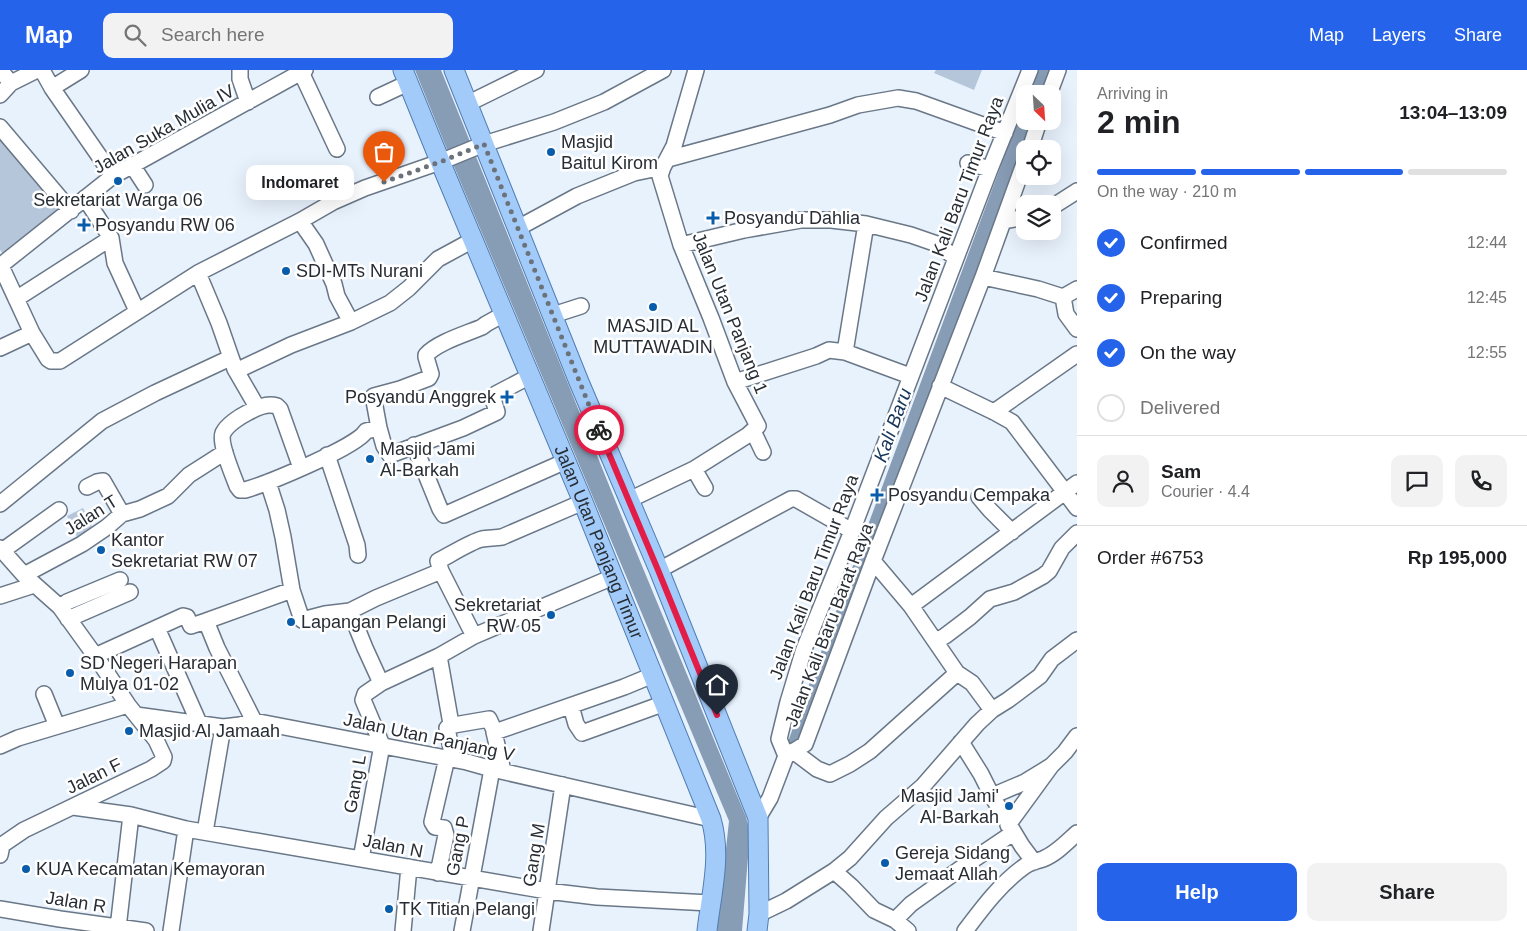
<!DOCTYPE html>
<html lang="en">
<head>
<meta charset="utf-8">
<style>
  :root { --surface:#fff; --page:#f2f2f2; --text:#202124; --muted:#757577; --line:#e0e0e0; --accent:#2563eb }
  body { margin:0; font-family:Arial,sans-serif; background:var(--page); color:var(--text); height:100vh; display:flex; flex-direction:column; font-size:19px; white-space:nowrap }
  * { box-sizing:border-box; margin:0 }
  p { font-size:16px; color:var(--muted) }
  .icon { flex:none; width:28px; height:28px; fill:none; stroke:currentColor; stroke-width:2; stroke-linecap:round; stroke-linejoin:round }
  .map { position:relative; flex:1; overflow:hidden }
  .drawer { display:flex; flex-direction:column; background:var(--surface); width:450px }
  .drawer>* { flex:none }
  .needle { width:32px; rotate:155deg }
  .controls { position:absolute; left:1016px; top:15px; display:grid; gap:10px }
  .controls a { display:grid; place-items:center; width:45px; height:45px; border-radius:10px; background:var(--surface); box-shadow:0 5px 20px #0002; font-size:25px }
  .pin { position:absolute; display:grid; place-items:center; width:42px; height:42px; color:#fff; margin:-51px -21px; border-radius:50% 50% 50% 0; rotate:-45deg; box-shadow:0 0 5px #0007 }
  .pin .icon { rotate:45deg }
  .courier { position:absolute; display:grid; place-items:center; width:50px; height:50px; margin:-25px; border:4px solid #e11d48; border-radius:50%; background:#fff; color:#222; box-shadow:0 1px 6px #0007 }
  .bubble { position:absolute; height:35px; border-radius:10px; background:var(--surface); box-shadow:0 5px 20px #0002; font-size:16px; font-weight:800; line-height:35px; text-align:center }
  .headline em { font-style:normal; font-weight:800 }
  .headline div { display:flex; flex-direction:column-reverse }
  .headline { display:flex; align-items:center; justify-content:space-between; height:85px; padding:0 20px }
  h1 { font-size:32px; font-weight:800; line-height:38px }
  .bar { display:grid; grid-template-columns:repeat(4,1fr); gap:8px 5px; align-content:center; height:60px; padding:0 20px }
  .bar i { height:6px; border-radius:4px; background:var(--line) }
  .bar .current { background:var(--accent) }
  .bar p { grid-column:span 4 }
  .line { display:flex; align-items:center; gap:12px; padding:0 20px; border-top:1px solid var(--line) }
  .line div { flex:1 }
  .round { display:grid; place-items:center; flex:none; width:52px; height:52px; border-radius:10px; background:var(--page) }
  ol { padding:0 20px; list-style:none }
  li { display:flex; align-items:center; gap:15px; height:55px }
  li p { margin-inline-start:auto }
  li .icon { padding:5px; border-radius:50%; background:var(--accent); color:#fff; stroke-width:4 }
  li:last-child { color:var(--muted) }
  li i { width:28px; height:28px; border:2px solid var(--line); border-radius:50% }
  .button { display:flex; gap:10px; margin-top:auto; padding:10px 20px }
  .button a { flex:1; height:58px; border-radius:10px; background:var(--accent); color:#fff; font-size:20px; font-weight:800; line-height:58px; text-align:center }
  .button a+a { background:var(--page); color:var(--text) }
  header { display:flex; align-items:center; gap:30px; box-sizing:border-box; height:70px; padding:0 25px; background:var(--accent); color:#fff }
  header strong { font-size:24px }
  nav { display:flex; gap:28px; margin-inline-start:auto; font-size:18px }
  .search { width:350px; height:45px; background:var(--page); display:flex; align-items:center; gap:12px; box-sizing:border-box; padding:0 18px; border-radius:10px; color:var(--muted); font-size:19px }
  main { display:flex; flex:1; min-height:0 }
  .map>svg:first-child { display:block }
</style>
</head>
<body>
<header>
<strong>Map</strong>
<div class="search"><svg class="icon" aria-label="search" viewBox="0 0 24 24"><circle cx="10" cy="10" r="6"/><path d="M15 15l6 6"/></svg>Search here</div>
<nav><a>Map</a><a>Layers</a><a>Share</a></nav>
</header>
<main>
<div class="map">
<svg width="1077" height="861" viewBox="0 0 1077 861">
  <rect width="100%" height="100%" fill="#e8f2fd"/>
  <path fill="#b5c6db" d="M936 0H982L974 20 934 3Z
    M0 62 65 141 5 187 0 180Z
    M83 438 95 463 79 471 67 446Z"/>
  <path fill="#879cb5" d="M415 0H441L628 462 746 747 750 763 742 861H717L729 751 450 87Z"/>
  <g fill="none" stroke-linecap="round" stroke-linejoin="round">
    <path stroke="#879cb5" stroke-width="18" d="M1037 24 1046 0
      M797 673 1027 51"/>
    <defs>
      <path id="minor" d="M0 0 11 13
        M42 0 52 18 113 106
        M240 0V9L248 32
        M301 2 337 79
        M52 18 81 0
        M1049 24 1058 0
        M0 25 11 13 37 0
        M378 27 408 13
        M467 34 536 0
        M0 57 71 141
        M1030 79 1039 51
        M668 89 830 45 858 35 898 28 916 31 1005 63
        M968 93 990 99
        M132 95 145 115
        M85 128 111 168 115 193 137 241
        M1052 137 1077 121
        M300 151 316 174 334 214 337 226 351 252
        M1004 151 1025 147
        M518 158 577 126 634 103 663 97
        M681 175 744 160 801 150H831L866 154 911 165 937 174 956 188
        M0 194 32 263 48 289 51 291H60L198 203 300 151 333 132 365 118 440 92 484 74 554 52 604 32 663 0
        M0 196 113 106 305 0
        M198 203 219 253 235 299 257 337
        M983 207 1038 219 1063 227
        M1063 227 1066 244 1077 259
        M1063 227 1077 219
        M16 229 111 168
        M553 245 581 236
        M0 278 32 263
        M845 282 866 154
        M236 301 291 275 351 252 390 233 409 218 438 189 473 170
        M735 312 816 286 829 280 845 282 910 306
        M940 316 994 342 1012 352 1077 438
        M994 342 1077 284
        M379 358 374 331V326L400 319 429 308 431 304 426 287V285C438 272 466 264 482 257L486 254 504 244
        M753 361 763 382
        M414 375 440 439 444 445 566 391
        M327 385 357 475 358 485
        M301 398 280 339 277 336C266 333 256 338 247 343 239 347 227 355 223 363 219 373 233 405 237 416L240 420H245C266 414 357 377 366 361L379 358 384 376 390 385 463 358 497 342 493 329 496 324 530 306
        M694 399 705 418
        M268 412 277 440 283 467 292 520 302 550 325 544 350 541 376 528 441 501 438 491C448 486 472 471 482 469 488 468 495 468 502 467L583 432
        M87 417 97 412 103 411 122 444
        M979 427 990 440 1012 462
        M629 430 694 399 748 365 758 356 735 312 711 248 681 175 660 106 663 97 674 76 696 0
        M0 434 102 351 155 323 230 288
        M0 478 24 505 60 537 99 591 128 635 156 670 164 687 163 691 151 699 24 760 2 775 0 785
        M2 481 59 440
        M873 491 911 536 957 603 972 613 992 640
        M659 500 791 429H796L852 461
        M441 501 474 566
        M24 505 82 474 107 457 122 444 140 439 168 426 189 405 225 382
        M0 526 34 515
        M911 536 1077 413
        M60 537 67 532 120 510
        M350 541 365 578 381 613
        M68 549 130 522
        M206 551 292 520
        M157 558 199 653
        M936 571 945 566 970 547 990 529 1014 522 1043 506 1049 501 1062 478 1077 463
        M95 586 183 546 187 547 191 556 206 551 217 578 254 651
        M439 586 451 654 454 655 489 649 495 662 624 617 653 605
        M44 624 57 656
        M571 636 576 654 582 663 665 633
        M136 645 223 657 240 655 254 651 467 692 492 699 711 749
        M451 654 447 658 453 689
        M494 662 503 701
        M961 672 981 704 992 726 1025 712 1051 696
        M0 676 18 668 128 635
        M793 681 817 699 830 704 850 694 870 681 957 603
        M786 686 805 674 873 491 983 207 1025 91
        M992 726 1022 776 1034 792
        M73 737 131 745 186 759 547 821 597 827 710 833
        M758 748 770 728 786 686 779 669 788 632 804 579 852 461 990 99 1030 0
        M1008 755 1051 696 1065 682 1077 666
        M205 762 223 657
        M361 789 382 675 363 630 365 624 381 613 439 586 474 566 613 507
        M834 801 851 816 874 840 895 850 908 861
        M438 803 446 765 444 758 435 757 432 752 447 688
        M0 839 60 849 146 861
        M759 844 786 831 834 801 850 788 886 748 923 716 977 654 992 640 1008 630 1040 606 1052 589 1077 570
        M895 850 911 834 964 796 1013 763
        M118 858 131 745
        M171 861 186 759
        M403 861 409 797
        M462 861 492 699
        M541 861 563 715
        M965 861C983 837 1001 813 1025 796 1031 792 1037 791 1043 789 1056 784 1067 772 1077 763"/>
      <g id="major">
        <path id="s1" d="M403 0 442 96 583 432 711 749C722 786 711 824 707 861"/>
        <path d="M454 0 579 312 659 500 758 748 759 844 757 861"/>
      </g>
    </defs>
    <use href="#minor" stroke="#697787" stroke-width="18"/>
    <use href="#major" stroke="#4f7db2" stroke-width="21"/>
    <use href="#minor" stroke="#fff" stroke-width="15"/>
    <use href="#major" stroke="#a3cbfa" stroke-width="19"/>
  </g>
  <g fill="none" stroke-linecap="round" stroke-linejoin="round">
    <path stroke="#6b727a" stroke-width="5" stroke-dasharray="0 9" d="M384 112 440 92 484 74 599 360"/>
    <path stroke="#e11d48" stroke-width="6" d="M599 360 658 500 717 645"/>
  </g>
  <g fill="#075dab" stroke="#fff" stroke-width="2">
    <circle cx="551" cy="82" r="5"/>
    <circle cx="118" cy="111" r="5"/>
    <path d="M710.5 140.5h5v5h5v5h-5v5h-5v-5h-5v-5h5z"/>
    <path d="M81.5 147.5h5v5h5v5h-5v5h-5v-5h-5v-5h5z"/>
    <circle cx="286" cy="201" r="5"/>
    <circle cx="653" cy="237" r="5"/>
    <path d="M504.5 319.5h5v5h5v5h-5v5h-5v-5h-5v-5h5z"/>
    <circle cx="370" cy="389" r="5"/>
    <path d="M874.5 417.5h5v5h5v5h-5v5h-5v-5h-5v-5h5z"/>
    <circle cx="101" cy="480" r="5"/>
    <circle cx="551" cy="545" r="5"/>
    <circle cx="291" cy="552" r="5"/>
    <circle cx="70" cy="603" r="5"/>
    <circle cx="129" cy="661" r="5"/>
    <circle cx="1009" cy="736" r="5"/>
    <circle cx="885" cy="793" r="5"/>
    <circle cx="26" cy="799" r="5"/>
    <circle cx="389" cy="839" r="5"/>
  </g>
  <g text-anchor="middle" stroke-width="5" stroke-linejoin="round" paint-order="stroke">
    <g font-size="18" fill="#272d34" stroke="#fff">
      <text transform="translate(164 59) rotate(-30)" y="6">Jalan Suka Mulia IV</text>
      <text transform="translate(959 129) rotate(-69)" y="6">Jalan Kali Baru Timur Raya</text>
      <text transform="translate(730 243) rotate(68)" y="6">Jalan Utan Panjang 1</text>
      <text transform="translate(91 445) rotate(-32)" y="6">Jalan T</text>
      <text dy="6" stroke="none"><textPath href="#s1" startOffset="511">Jalan Utan Panjang Timur</textPath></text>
      <text transform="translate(814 507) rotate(-69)" y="6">Jalan Kali Baru Timur Raya</text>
      <text transform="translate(829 555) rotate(-69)" y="6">Jalan Kali Baru Barat Raya</text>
      <text transform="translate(429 667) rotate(12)" y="6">Jalan Utan Panjang V</text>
      <text transform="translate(94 706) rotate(-26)" y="6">Jalan F</text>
      <text transform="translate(355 714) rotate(-80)" y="6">Gang L</text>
      <text transform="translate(393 776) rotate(11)" y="6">Jalan N</text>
      <text transform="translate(458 776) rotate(-79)" y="6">Gang P</text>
      <text transform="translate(534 785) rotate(-81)" y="6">Gang M</text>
      <text transform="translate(76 832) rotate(9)" y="6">Jalan R</text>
    </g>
    <g font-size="18" fill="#272d34" stroke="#fff" text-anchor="start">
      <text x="561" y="78">Masjid<tspan x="561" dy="21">Baitul Kirom</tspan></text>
      <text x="118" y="136" text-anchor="middle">Sekretariat Warga 06</text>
      <text x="724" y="154">Posyandu Dahlia</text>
      <text x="95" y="161">Posyandu RW 06</text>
      <text x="296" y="207">SDI-MTs Nurani</text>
      <text x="653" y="262" text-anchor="middle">MASJID AL<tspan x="653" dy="21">MUTTAWADIN</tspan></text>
      <text x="496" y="333" text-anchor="end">Posyandu Anggrek</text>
      <text x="380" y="385">Masjid Jami<tspan x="380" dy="21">Al-Barkah</tspan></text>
      <text x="888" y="431">Posyandu Cempaka</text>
      <text x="111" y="476">Kantor<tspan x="111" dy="21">Sekretariat RW 07</tspan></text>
      <text x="541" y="541" text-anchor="end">Sekretariat<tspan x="541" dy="21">RW 05</tspan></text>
      <text x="301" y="558">Lapangan Pelangi</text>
      <text x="80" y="599">SD Negeri Harapan<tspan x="80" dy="21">Mulya 01-02</tspan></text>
      <text x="139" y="667">Masjid Al Jamaah</text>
      <text x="999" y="732" text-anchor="end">Masjid Jami'<tspan x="999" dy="21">Al-Barkah</tspan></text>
      <text x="895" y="789">Gereja Sidang<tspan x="895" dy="21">Jemaat Allah</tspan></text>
      <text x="36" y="805">KUA Kecamatan Kemayoran</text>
      <text x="399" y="845">TK Titian Pelangi</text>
    </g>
    <g font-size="19" font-style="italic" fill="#143559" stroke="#fff">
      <text transform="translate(892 355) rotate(-70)" y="7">Kali Baru</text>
    </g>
  </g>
</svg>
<div class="controls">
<a><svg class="needle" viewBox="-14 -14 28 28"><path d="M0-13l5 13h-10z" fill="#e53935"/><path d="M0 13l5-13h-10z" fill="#757577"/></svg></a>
<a><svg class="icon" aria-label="locate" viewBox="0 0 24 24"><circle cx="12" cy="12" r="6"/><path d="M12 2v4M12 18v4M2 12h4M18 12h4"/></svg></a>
<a><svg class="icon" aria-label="layers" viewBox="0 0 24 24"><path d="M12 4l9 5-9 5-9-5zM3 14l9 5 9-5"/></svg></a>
</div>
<div class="pin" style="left:384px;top:112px;background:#ea580c"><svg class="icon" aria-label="bag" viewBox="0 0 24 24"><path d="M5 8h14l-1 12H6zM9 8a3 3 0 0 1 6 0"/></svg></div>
<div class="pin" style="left:717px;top:645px;background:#1f2937"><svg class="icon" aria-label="home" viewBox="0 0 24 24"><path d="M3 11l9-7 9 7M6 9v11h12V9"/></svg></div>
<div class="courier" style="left:599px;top:360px"><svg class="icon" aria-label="bike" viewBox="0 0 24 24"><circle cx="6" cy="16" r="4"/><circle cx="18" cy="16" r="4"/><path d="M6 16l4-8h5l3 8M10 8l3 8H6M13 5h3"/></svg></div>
<div class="bubble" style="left:246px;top:95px;width:108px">Indomaret</div>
</div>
<section class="drawer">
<div class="headline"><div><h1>2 min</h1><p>Arriving in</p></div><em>13:04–13:09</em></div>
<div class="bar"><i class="current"></i><i class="current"></i><i class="current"></i><i></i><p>On the way · 210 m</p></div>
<ol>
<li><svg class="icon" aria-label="check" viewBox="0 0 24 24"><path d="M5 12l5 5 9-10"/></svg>Confirmed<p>12:44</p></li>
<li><svg class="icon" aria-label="check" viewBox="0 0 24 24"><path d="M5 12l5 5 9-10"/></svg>Preparing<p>12:45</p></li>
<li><svg class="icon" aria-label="check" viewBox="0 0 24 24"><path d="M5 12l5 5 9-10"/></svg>On the way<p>12:55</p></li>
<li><i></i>Delivered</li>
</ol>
<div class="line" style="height:90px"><a class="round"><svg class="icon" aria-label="person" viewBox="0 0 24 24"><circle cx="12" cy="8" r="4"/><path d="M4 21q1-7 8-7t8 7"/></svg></a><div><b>Sam</b><p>Courier · 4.4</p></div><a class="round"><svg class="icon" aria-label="chat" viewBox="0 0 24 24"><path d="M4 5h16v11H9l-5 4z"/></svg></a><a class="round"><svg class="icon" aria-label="phone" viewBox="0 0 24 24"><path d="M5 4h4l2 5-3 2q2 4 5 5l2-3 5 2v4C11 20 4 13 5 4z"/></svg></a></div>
<div class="line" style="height:65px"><div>Order #6753</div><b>Rp 195,000</b></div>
<div class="button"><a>Help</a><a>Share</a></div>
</section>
</main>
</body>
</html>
